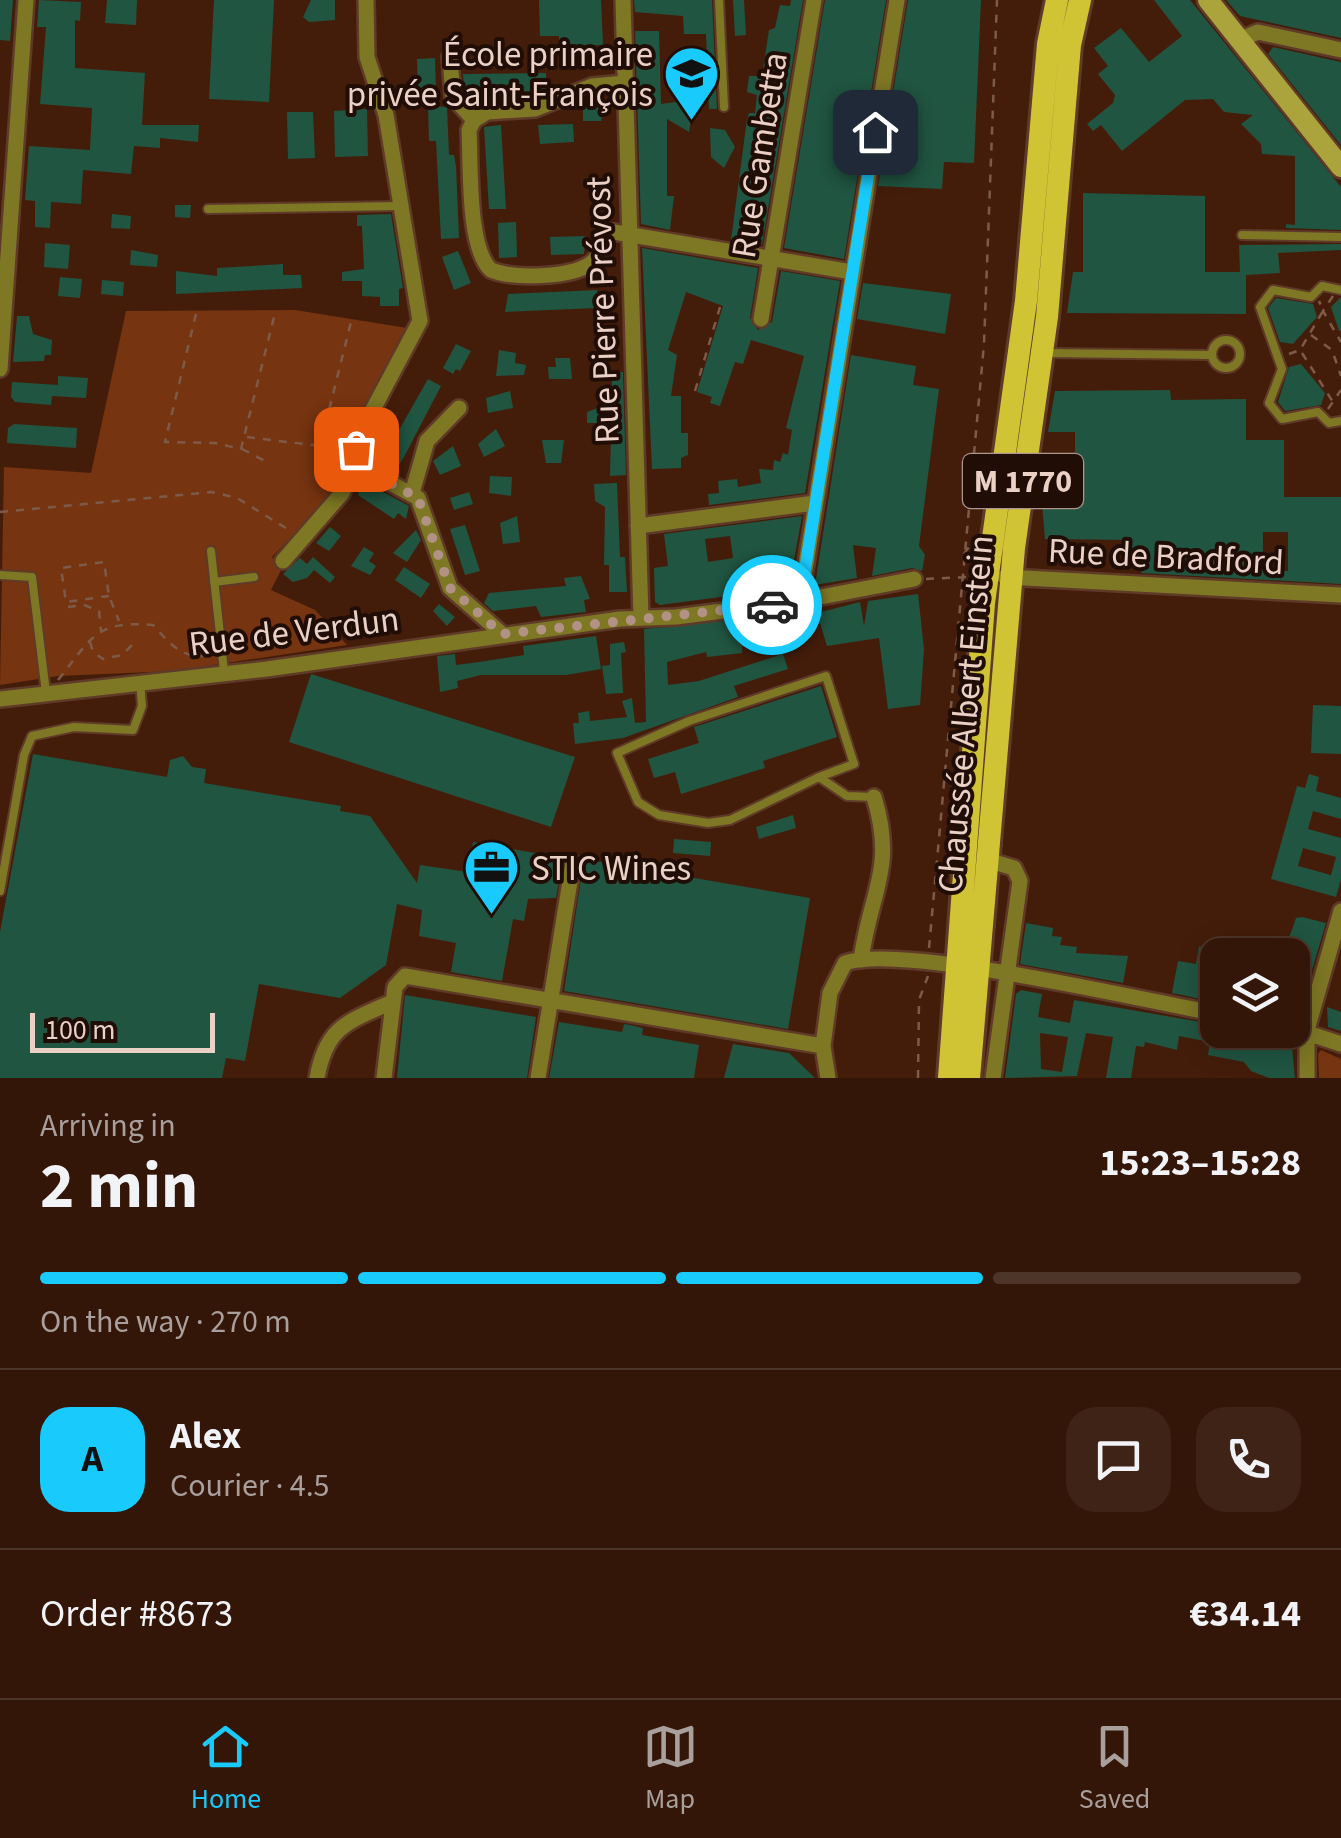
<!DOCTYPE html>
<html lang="en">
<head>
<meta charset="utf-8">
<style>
  :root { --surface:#331608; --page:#3e2316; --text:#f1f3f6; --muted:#a99f9c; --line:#4e3529; --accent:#19cafc }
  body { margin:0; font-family:"Source Sans 3",sans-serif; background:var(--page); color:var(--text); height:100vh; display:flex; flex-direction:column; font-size:38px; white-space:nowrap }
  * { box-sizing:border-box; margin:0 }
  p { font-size:32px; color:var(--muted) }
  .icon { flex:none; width:55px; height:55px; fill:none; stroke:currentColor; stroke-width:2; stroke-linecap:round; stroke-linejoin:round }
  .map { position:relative; height:1078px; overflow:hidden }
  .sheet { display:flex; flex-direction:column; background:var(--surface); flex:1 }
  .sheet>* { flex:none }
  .fabs { position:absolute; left:1200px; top:938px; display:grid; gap:20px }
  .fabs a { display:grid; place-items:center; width:110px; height:110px; border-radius:20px; background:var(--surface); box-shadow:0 5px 25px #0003,0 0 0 2px var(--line); font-size:50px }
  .scale { position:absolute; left:30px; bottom:25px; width:185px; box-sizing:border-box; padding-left:10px; border:5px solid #ebd1c5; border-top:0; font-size:28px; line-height:35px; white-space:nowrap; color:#ebd1c5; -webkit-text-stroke:8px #1f0d06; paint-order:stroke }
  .pin { position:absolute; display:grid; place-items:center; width:85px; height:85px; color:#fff; margin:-42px; border-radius:20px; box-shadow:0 5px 15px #0006 }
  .courier { position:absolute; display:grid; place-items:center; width:100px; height:100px; margin:-50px; border:8px solid #19cafc; border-radius:50%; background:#fff; color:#222; box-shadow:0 2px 12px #0007 }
  .headline em { font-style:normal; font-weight:700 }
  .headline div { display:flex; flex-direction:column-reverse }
  .headline { display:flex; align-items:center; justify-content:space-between; height:170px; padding:0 40px }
  h1 { font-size:65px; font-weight:700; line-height:75px }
  .bar { display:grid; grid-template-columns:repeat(4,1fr); gap:15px 10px; align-content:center; height:120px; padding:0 40px }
  .bar i { height:12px; border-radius:8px; background:var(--line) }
  .bar .active { background:var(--accent) }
  .bar p { grid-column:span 4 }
  .line { display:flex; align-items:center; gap:25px; padding:0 40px; border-top:2px solid var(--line) }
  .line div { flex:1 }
  .round { display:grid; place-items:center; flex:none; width:105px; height:105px; border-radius:30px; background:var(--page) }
  .dock { display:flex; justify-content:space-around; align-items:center; height:140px; border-top:2px solid var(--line); background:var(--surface); font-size:28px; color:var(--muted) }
  .dock a { display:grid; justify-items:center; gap:5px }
  .dock .active { color:var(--accent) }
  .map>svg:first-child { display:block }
</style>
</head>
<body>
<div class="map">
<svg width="1341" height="1078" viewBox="0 0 1341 1078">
  <rect width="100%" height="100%" fill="#441d0a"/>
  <path fill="#773410" d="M295 310 407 328V340L333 494 272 557 281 570 271 590 315 610 347 645 173 671 58 676 0 685 4 467 91 473 126 311Z
    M1321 1050 1341 1059V1078H1319L1318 1054Z"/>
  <path fill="#205541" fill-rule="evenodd" d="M0 0H13L10 41 0 40Z
    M39 0 81 2 80 21 75 20V68L145 73 142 125H199L198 142 160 138V148L134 146 131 174 83 170 81 204 51 202 50 228 35 227V201L25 200 29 146 90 150 92 108 40 104 46 27H37Z
    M107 0H137L136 25 105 23Z
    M214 0H274L269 102 209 99Z
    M311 0H335V20L309 22 303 17Z
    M539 0H601L603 45 559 46V36H540Z
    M634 0H712L717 109H709L706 34H684L683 16 635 12Z
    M733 0H744L746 35 735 36Z
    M791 0H803L762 245 731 240 747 119 749 113H755L757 95 747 92 749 76H762L769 30 775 28 780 5 790 6Z
    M825 0H886L844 259 784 248Z
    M908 0H981L974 163 944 162 942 189 878 186Z
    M1154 0H1190L1341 187V230L1286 228V224L1295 225V156L1262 154 1261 144 1241 124 1253 115 1224 112 1213 99 1185 100 1122 151 1101 125 1093 131 1087 124 1113 103 1115 95 1098 74 1108 66 1094 48 1121 28 1149 62 1182 36Z
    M1226 0H1341V38L1240 16Z
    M635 31H659L661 104 691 100 693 106 689 132 667 119V196H674L670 230 641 224Z
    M1273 47 1341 62V145L1268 54Z
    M435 58 436 93H418L417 59Z
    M546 73V91L464 92 463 74Z
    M605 100 601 121H583V103Z
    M428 106 447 107 449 155H454L456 166 459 238 441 239 436 141H429Z
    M367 109 368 156 335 157 334 111Z
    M287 112H313L315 158 288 159Z
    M573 124 574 142 540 144 538 125Z
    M501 125 506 209H489L484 127Z
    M710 128 725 130 735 147 724 168 711 157Z
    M1083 193 1205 196V272H1240L1239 245 1341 244V250L1278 253 1280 273 1246 275V314L1067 313 1073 272H1083Z
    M175 205H191L190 218 175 217Z
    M112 214 131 216 130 229 111 228Z
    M391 214 403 288 399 289V306H380V297L362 296V281H342V272L364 269 362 226H357V215Z
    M516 222 517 257 499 258 498 223Z
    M585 236 584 254 551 255 550 237Z
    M45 243 70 245 68 269 44 267Z
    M642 248 758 268 750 318 758 330 772 322 781 271 840 281 805 493 709 505 708 494 719 493 718 481 737 479 738 487 761 483 759 469 773 470 774 460 780 462 783 453 788 455 792 430 786 428 804 356 751 340 743 364 735 362 720 406 710 403 712 397 697 392 723 306 686 292 668 350 677 355 671 396H681V433H688V455L681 458V468L652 469Z
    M131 250 158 255 157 267 130 265Z
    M458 251 471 283 454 290 442 257Z
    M283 264V275H301L302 288 176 294V271L217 276V268Z
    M60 277 82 279 80 298 58 296Z
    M102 280 124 282 123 296 101 294Z
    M863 283 951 294 945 334 857 319Z
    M597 290V308L505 312 508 294Z
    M1341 297V331H1339L1331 307Z
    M1276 298 1313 304 1317 317 1293 344 1280 342 1268 308Z
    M17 316H29L33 334 52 340 51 355H45L44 361 13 362Z
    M456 344 471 351 460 371 456 369 453 374 443 368Z
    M499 350 516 353 515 363 526 365 524 375 496 376Z
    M851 355 916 366 913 385 939 389 919 546 925 555 922 571 912 568 872 576 876 548 853 545 857 578 815 585Z
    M555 358H570L572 379H549L548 367H556Z
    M1301 364 1325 393 1321 405 1285 411 1278 402 1289 367Z
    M623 372 626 475 610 476 611 432 597 428V423H587V412L600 407V389H612V373Z
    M58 376 88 378 86 398 52 396 51 405 15 402 11 397 12 382 58 385Z
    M428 379 441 386 404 457 399 465 383 458Z
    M1170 390 1171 400 1246 399V440H1284V497H1341V584L1141 573V564H1132V540L1045 539 1041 492 1075 491V432H1048L1055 391ZM1263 532H1288V571L1263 570Z
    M510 391 513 408 488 413 486 398Z
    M14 424 77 428 76 448 7 443 8 428Z
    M496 429 505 446 484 457 478 444Z
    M542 440H564L561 463H546Z
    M453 446 461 466 440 475 433 461Z
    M490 476 512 477 511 496 489 493Z
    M361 480 409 506 406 519 398 513 394 519 358 495Z
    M617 483 620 557H625L627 592H609V565H604L605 507 595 501 594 484Z
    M469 492 473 504 454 510 450 498Z
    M517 516 520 542 503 544 500 523Z
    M802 516 789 588 660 605 655 602 654 568 668 566 664 534ZM730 536 733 558 708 562 705 539Z
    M465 525 480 571 465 575 450 529Z
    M330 527 341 536 329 551 316 543Z
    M416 530 421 540 407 562 393 553Z
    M364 547 374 553 369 561 376 566 370 575 351 566Z
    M313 557 335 577 330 583 314 570 307 578 293 582 283 574 300 558 307 564Z
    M404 567 430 584 421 598 395 580Z
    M581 576 590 599 584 600 586 612 541 617 536 606 493 611 484 603 489 593 566 586 564 578Z
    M918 594 924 649 920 705 888 709 879 638 827 646 817 613 860 602 864 626 868 601Z
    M439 604 455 617 447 626 433 611Z
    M753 618 754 628 743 630 742 653 707 657 706 652 667 662 668 685 699 681 783 654 788 669 734 686 738 697 623 738 575 744 573 723H579L578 713 589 711 590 721 627 717 622 701 632 698 635 723 646 722 644 629Z
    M596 636 601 669 566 675H481L457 681 458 688 440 692 437 656 455 654 456 665 479 662 524 655 523 646Z
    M624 642 626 652 621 653 623 693 606 694 602 666 610 665V644Z
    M311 674 575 757 551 827 289 742Z
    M821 686 837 737 763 761 765 768 681 794 675 772 654 778 648 759 699 743 694 727Z
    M1313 705 1341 706V754L1311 753Z
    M33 754 167 777 170 760 183 756 192 767 206 769 204 783 341 806 340 811 370 816 417 883 420 865 468 872 473 842 563 858 556 898 528 899 524 921 513 919 502 981 451 972 456 943 419 936 422 910 397 904 386 965 340 998 259 984 245 1061 226 1058 222 1078H0V932Z
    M1309 774 1319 777 1316 791 1341 798V819L1313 811 1308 829 1341 838V879L1336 897 1271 879 1297 786 1305 788ZM1303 848 1336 857 1331 875 1298 866Z
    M793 815 796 828 759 839 756 827Z
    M674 839 711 842 710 856 673 853Z
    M584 859 810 898 788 1029 564 991Z
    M1302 917 1326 923 1298 1017 1292 1016V955H1283L1296 918Z
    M1026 923 1053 928 1052 936 1062 937 1060 945 1077 947 1076 953 1128 956 1123 983 1020 964Z
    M1199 946 1218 958 1211 1001 1172 993 1178 961 1196 964Z
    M1021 990 1042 994 1038 1017 1070 1023 1074 1000 1218 1025V1030L1270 1035 1267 1049 1292 1047 1295 1078H1269L1251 1071 1244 1062 1208 1055 1210 1042 1179 1036 1177 1050 1145 1042 1144 1047 1136 1046 1131 1078H1106L1113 1037 1086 1033 1077 1076 1005 1078 1016 994ZM1040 1033 1068 1037 1062 1072 1041 1069Z
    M405 995 536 1017 527 1078H397Z
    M1327 1007 1341 1012V1031L1328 1027Z
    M559 1022 622 1032 624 1024 630 1025 643 1028 642 1035 699 1045 694 1078H549Z
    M733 1044 789 1053 815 1078H724Z"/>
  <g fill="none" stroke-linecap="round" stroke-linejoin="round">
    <defs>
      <path id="service" d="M719 0 724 107
        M208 209 401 206
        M1242 235 1341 237
        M1341 290 1322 286 1311 297 1273 290 1260 307 1282 369 1269 403 1282 419 1318 412 1329 423 1341 421
        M1212 354a14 14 0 1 1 28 0a14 14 0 1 1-28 0Z
        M1047 353 1212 355
        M341 433 338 452 356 458
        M211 551 224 671
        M0 575 32 577 46 693
        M214 582 254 577
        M819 777 854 764 826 676 689 721 617 753 638 802 659 815 708 823 730 820 819 777 847 796 874 797
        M0 891 24 755 32 736 74 727 133 730 142 706 140 681"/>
      <path id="minor" d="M366 0 367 57 386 115 420 321 361 432 355 455 361 467 418 498 450 588 502 634
        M623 0 641 618
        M1239 40 1258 32 1341 50
        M450 57 453 97 474 120
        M625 83 592 86 535 109 487 112 474 120 469 130C471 164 467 248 491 270 513 279 569 278 590 264 600 257 602 247 607 236L614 232 852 272
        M761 319 814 0
        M0 369 26 0
        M412 493 427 441 459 408
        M638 526 815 503
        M283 561 342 493 357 462
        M1005 577 1341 595
        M800 601 897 0
        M0 699 267 669 620 619 676 617 800 601 914 579
        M987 860 1014 868 1020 881 993 1078
        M861 960C870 892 896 869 874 797
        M1292 1028 1341 1044
        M823 1046 830 993 845 963C900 943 1147 1001 1218 1014
        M317 1078C326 1027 347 1022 392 1002
        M384 1078 395 987 405 976 823 1046 828 1078
        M538 1078 573 863
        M1307 1078V1030L1341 911"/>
      <path id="secondary" d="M1208 0 1341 167"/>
      <path id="primary" d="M949 1078 984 603 1026 301 1048 44 1057 0
        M969 1078 1014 548 1047 317 1070 45 1080 0"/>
    </defs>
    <use href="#service" stroke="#5f3a28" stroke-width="12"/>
    <use href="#minor" stroke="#5f3a28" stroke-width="20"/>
    <use href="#secondary" stroke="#5f3a28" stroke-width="25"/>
    <use href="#primary" stroke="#5f3a28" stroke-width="28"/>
    <path stroke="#7d5b4a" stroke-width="2.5" stroke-dasharray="8 8" stroke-linecap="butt" d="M1333 296 1323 311 1341 342
      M196 314 165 442 215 443 241 449 274 317
      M1311 335 1332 350 1341 376
      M1302 353 1333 402
      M1289 354 1300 350 1323 311 1319 301
      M695 391 720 307
      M1328 409 1341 390
      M329 435 323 434 351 322
      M247 437 320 446
      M242 449 265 461
      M316 461 323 436
      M0 512 212 492 237 498 289 530
      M964 554 974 540
      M926 579 968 577
      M109 596 66 602 61 568 104 562 109 596 119 621
      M68 607 84 605 99 611 101 631
      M90 642 93 652 103 659 122 655 135 642
      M58 680C92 638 95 620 153 625 172 646 183 660 211 655
      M929 948 984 344 997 0
      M918 1078 919 1000 928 976"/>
    <use href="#service" stroke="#7e7724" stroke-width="8"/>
    <use href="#minor" stroke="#7e7724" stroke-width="15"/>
    <use href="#secondary" stroke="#aba33b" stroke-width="20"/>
    <use href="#primary" stroke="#d0c435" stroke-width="22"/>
  </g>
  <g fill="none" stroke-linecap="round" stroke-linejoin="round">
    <path stroke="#b19284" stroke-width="10" stroke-dasharray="0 18" d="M356 449 361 467 418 498 450 588 502 634 772 605"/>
    <path stroke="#19cafc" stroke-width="12" d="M772 605 800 601 875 132"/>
  </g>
  <defs>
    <symbol id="school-pin" viewBox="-11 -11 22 30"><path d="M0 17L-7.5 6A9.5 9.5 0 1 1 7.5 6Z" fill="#19cafc" stroke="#1f0d06"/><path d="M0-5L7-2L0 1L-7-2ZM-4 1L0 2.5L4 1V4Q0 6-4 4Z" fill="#111"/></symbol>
    <symbol id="office-pin" viewBox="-11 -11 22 30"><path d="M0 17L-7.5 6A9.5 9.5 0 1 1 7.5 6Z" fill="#19cafc" stroke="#1f0d06"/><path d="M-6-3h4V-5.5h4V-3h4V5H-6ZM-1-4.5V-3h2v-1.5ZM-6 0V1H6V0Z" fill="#111"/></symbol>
  </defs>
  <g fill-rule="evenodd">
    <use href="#school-pin" x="660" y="42" width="63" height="86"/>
    <use href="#office-pin" x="460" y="836" width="63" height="86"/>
  </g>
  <g text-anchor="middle" stroke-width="8" stroke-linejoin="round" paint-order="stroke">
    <rect fill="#1f0d06" stroke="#ae968c" stroke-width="2.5" x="963" y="454" width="120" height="54" rx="8"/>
    <g font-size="32" font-weight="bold" fill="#ebd1c5">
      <text x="1023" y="492">M 1770</text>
    </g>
    <g font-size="35" fill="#ebd1c5" stroke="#1f0d06" text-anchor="end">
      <text x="653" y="66">École primaire<tspan x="653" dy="40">privée Saint-François</tspan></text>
      <text x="531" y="880" text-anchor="start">STIC Wines</text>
    </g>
    <g font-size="35" fill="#ebd1c5" stroke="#1f0d06">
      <text transform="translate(759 155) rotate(-81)" y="12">Rue Gambetta</text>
      <text transform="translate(602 310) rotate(-92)" y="12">Rue Pierre Prévost</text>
      <text transform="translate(1166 556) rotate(3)" y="12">Rue de Bradford</text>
      <text transform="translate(294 631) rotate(-7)" y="12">Rue de Verdun</text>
      <text transform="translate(965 714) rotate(-85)" y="12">Chaussée Albert Einstein</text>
    </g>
  </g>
</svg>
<div class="fabs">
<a><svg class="icon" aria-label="layers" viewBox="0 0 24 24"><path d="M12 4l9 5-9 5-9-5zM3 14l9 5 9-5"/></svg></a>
</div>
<div class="scale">100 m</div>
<div class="pin" style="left:356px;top:449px;background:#ea580c"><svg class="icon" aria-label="bag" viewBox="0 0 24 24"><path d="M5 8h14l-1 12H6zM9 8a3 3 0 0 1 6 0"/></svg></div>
<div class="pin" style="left:875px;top:132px;background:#1f2937"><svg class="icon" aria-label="home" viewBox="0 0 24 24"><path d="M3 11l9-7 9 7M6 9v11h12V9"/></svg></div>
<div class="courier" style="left:772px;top:605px"><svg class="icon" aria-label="car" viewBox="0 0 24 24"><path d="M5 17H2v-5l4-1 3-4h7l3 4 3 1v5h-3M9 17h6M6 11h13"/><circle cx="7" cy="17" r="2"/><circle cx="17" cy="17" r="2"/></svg></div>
</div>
<section class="sheet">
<div class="headline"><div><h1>2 min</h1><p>Arriving in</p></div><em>15:23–15:28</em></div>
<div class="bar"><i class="active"></i><i class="active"></i><i class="active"></i><i></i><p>On the way · 270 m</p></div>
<div class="line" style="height:180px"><b class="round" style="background:var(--accent);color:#111">A</b><div><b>Alex</b><p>Courier · 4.5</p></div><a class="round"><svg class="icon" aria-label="chat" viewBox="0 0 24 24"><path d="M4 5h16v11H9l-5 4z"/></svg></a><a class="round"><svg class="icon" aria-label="phone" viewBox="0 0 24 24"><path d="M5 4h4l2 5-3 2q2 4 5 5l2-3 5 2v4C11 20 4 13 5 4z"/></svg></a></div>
<div class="line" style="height:130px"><div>Order #8673</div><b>€34.14</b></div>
</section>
<nav class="dock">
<a class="active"><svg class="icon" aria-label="home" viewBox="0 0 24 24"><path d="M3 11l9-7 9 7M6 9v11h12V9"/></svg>Home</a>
<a><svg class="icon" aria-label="map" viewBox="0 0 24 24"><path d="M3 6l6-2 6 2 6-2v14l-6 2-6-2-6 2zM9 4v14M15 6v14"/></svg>Map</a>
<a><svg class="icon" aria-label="saved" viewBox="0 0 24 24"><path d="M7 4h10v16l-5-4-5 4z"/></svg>Saved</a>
</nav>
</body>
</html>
